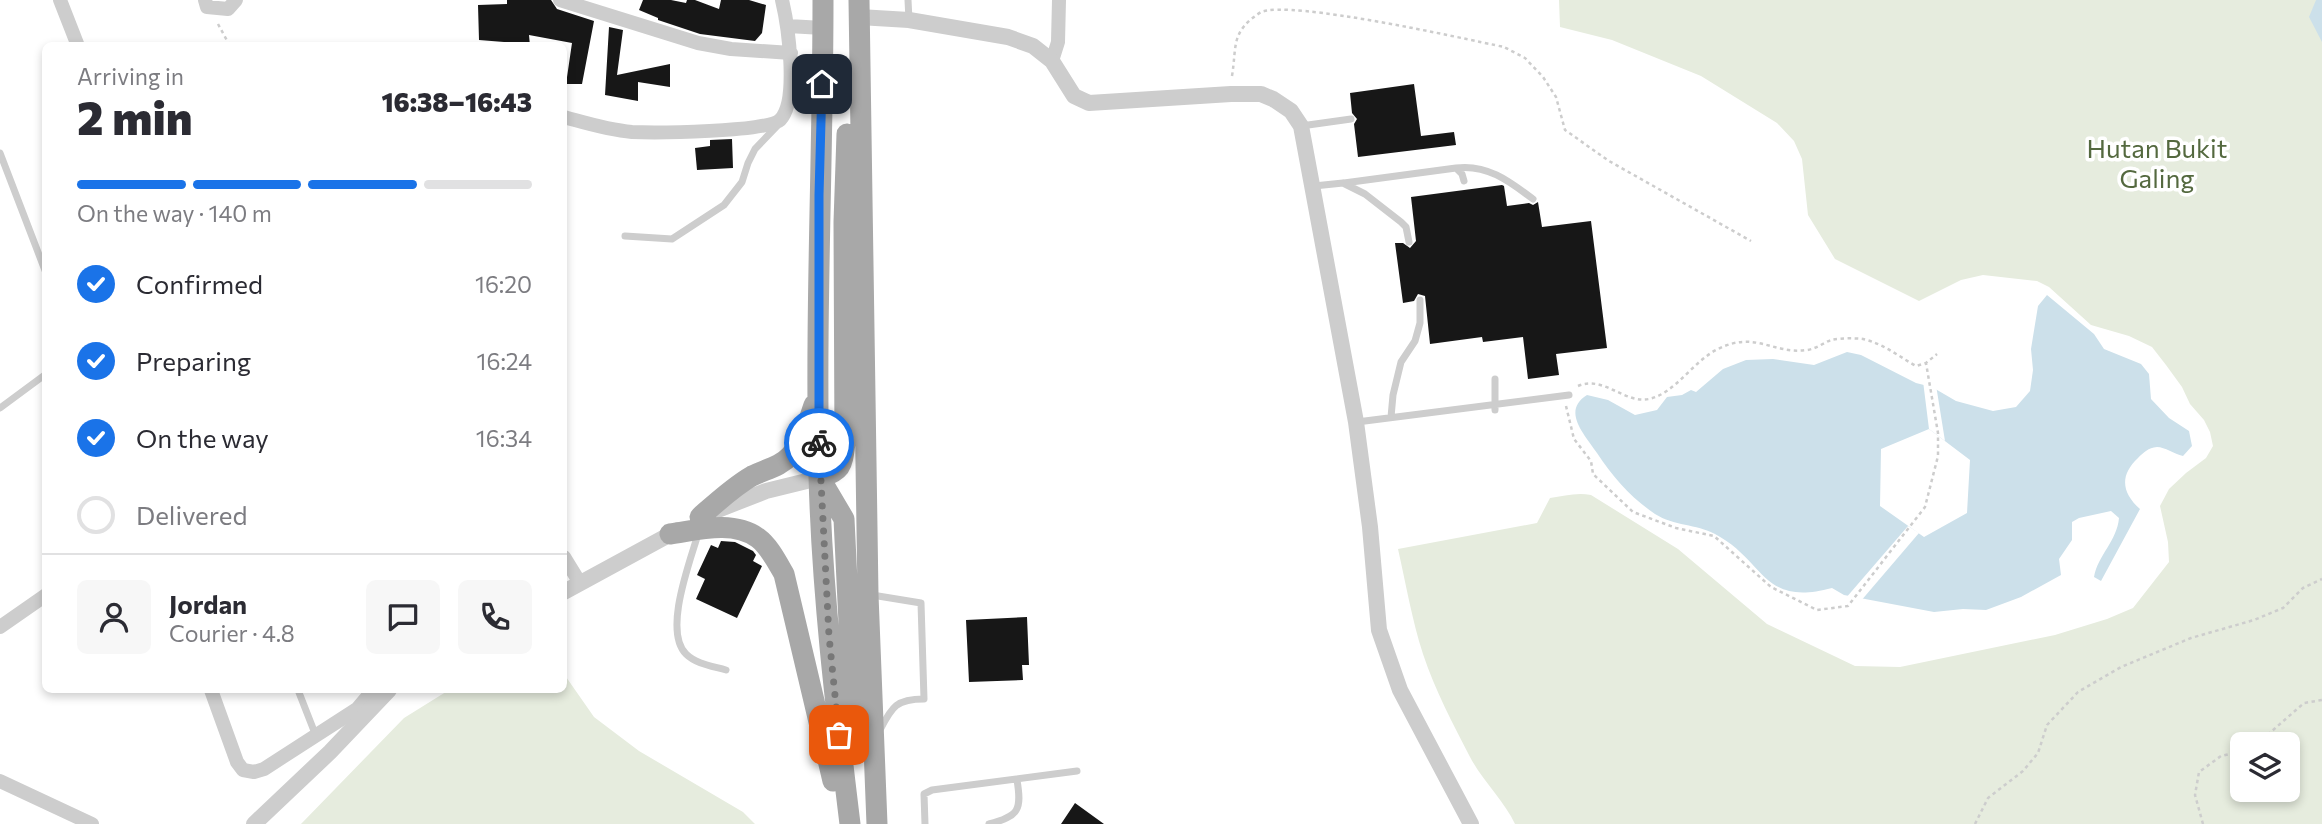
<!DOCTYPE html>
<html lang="en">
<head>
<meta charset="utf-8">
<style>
  :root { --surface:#fff; --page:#f7f7f7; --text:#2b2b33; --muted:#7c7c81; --line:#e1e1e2; --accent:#1a73e8 }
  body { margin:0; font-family:Commissioner,sans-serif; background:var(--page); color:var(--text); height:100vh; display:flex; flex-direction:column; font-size:26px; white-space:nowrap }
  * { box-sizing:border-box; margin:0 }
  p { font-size:23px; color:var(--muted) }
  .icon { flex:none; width:38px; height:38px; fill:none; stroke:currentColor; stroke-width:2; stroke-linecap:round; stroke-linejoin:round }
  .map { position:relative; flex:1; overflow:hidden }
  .details { position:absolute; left:42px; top:42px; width:525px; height:651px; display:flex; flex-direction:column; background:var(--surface); border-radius:10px; box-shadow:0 4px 10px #0003 }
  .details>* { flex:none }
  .tools { position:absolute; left:2230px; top:732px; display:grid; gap:14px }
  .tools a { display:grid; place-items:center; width:70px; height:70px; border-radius:10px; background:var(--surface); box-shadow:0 4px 10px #0003; font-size:35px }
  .pin { position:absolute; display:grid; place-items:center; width:60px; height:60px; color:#fff; margin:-30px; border-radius:14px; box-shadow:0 4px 10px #0006 }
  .courier { position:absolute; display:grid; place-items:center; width:70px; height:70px; margin:-35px; border:5px solid #1a73e8; border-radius:50%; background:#fff; color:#222; box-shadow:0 2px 9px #0007 }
  .overview em { font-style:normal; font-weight:800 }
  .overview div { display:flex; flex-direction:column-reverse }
  .overview { display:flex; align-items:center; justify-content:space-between; height:119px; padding:0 35px }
  h1 { font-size:46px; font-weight:800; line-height:52px }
  .bar { display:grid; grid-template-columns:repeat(4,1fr); gap:10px 7px; align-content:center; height:84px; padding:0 35px }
  .bar i { height:9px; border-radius:5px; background:var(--line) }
  .bar .on { background:var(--accent) }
  .bar p { grid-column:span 4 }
  .line { display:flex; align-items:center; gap:18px; padding:0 35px; border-top:2px solid var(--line) }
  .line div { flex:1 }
  .round { display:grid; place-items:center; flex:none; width:74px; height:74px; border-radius:10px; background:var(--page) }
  ol { padding:0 35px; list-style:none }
  li { display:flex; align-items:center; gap:21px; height:77px }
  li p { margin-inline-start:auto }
  li .icon { padding:7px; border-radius:50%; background:var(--accent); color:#fff; stroke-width:4 }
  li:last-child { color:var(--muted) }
  li i { width:38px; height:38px; border:4px solid var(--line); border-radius:50% }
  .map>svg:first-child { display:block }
</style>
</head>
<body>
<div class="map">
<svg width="2322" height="824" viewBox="0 0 2322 824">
  <rect width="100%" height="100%" fill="#fff"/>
  <path fill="#e6ecde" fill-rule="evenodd" d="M1559 0H2322V824H1515C1505 802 1482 780 1470 757 1453 724 1435 690 1423 654 1412 620 1406 584 1398 549L1537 523 1550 498C1564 496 1577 492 1591 495L1678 549 1767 624 1855 666 1900 667 2055 635 2107 619 2133 608 2169 562 2168 542 2160 506 2169 489 2186 473 2206 458 2213 446 2210 432 2204 420 2190 404 2182 387 2166 365 2152 347 2129 336 2091 325 2049 287 2037 281 1983 275 1961 280 1919 301 1835 259 1808 215 1802 159 1794 141 1777 123 1701 76 1612 40 1560 27ZM2242 744H2287V789H2242Z
    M564 674 594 717 639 751 743 812 755 824H301L404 718 449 690H564Z"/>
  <path fill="#cce0ea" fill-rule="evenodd" d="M2316 0H2322V42L2309 17Z
    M2047 295 2094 334 2104 349 2141 364 2149 374 2151 399 2169 418 2189 431 2192 446 2183 456C2174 454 2165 447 2157 447 2148 448 2144 452 2138 458 2120 475 2121 492 2140 509L2101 581 2094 577C2098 555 2117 541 2119 518L2111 511 2079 518 2072 522V540L2059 559 2061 575 2021 597 1986 610 1963 609 1934 612 1844 595 1832 588C1761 607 1766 561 1715 534 1696 524 1674 526 1655 514 1630 497 1613 477 1597 453 1585 435 1561 411 1587 395L1608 400 1635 415 1657 410 1667 397 1682 395 1691 390 1696 392 1723 369 1746 360 1773 359 1814 365 1847 352 1861 355 1916 383 1932 387 1956 401 1993 411 2016 407 2030 391 2033 370 2031 349 2038 306ZM1929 429 1970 460 1967 513 1924 537 1880 506 1881 449Z"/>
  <path fill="#fff" d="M1923 381 1936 385 1945 441 1929 429Z
    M1908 526 1919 533 1860 602 1845 599Z"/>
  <path fill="#171717" d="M507 0H551L557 9 594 21 582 84H566L572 43 529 35 530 46H504V42L479 40 478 5 507 4Z
    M643 0H671L686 3 687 0H695L719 9 721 0H749L766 5 762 33 755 41 700 34 658 20V18L639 10Z
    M609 27 623 30 617 75 670 64V87L638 82V101L605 95Z
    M1414 84 1421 136 1454 132 1456 145 1358 157 1354 124 1357 119 1352 113 1350 93Z
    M732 139 733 168 697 170 695 148 710 146V140Z
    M1502 185 1504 186 1507 206 1529 203 1533 205 1538 202 1542 227 1591 221 1607 348 1556 354 1559 375 1528 379 1523 337 1483 342 1482 337 1430 344 1425 296 1418 294 1414 301 1403 303 1395 243H1403L1410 248 1416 241 1411 197Z
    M721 541 735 542 753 551 756 555 753 561 762 566 737 618 696 599 705 579 697 575 711 545 718 548Z
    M1027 617 1029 665H1022L1023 680 969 682 966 620Z
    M1075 803 1104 824H1061Z"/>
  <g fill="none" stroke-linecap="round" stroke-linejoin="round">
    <path stroke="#cdcdcd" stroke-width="2.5" stroke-dasharray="3.5 3.5" stroke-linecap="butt" d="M218 24 230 46
      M1232 76C1237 46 1230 32 1261 12 1292 0 1461 38 1504 47L1525 58 1543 77 1556 97 1565 130 1609 161 1751 241
      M1578 386C1604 375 1624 404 1649 399 1676 393 1693 361 1718 349 1755 330 1774 355 1807 350 1816 349 1823 343 1831 340 1840 338 1855 338 1863 339 1884 344 1898 356 1916 366L1926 363 1937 354
      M1566 406 1574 439 1591 461 1593 474 1633 512 1676 528 1714 536 1771 587 1817 610 1848 606 1925 507 1938 456V433L1926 363
      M2257 744 2304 703 2322 700
      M1975 824 1988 798 2023 771 2038 753 2047 725 2078 692 2121 667 2191 638 2254 620 2283 608 2303 588 2322 579
      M2203 824 2195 795 2199 772 2221 756 2242 751"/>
    <path stroke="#cdcdcd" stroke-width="7" d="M908 0 909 20
      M1301 126 1351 119
      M0 153 46 273
      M1464 181 1462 174 1456 168C1487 164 1509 181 1533 199
      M1344 183 1456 168
      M1314 186 1343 183 1365 194 1401 222 1406 227 1409 242
      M625 236 672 239 724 205 742 182 748 163 755 149 777 126
      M0 408 46 374
      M1495 410V379
      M1391 417 1393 395 1401 362 1415 341 1420 323V300
      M1357 422 1569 395
      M698 534C690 562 663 631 686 654 696 664 712 666 726 670
      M872 595 921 603 924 699C897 699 892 706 880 730
      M298 690 316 736
      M925 824 924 794 932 790 1077 771
      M989 824C1019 816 1022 810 1017 780"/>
    <path stroke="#cdcdcd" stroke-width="14" d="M60 0 78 46
      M205 0 207 7 228 9 236 0
      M560 0 698 43 731 49 791 53
      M788 26 823 28
      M1052 61 1058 42 1059 0
      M564 117C586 123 608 130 632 132 654 133 768 132 780 120 799 101 788 25 782 0
      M564 557 580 583
      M0 627 46 595
      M211 690 237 762 243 770 254 772 264 769 357 709 373 690
      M0 781 92 824"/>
    <path stroke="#cdcdcd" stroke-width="16" d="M859 17 909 20 1008 37 1033 46 1052 61 1074 96 1089 103 1231 94H1261L1273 99 1291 111 1301 126 1356 422 1370 527 1379 630 1400 690 1471 824
      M710 513 766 491 819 478
      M564 592 678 530
      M254 824 330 752 389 690"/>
    <path stroke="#a8a8a8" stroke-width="21" d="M823 0C823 159 815 317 819 476 822 592 836 709 850 824
      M859 0 868 595 877 824
      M819 478C842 471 842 466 845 443L844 222 847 134
      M821 480 844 519 851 664 859 724
      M700 517C717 502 733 487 752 476 766 469 780 467 791 455 803 441 808 423 814 405
      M670 534C698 530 733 520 758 538 769 546 777 562 784 574L833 781"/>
  </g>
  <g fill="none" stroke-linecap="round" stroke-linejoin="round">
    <path stroke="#787878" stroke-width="7" stroke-dasharray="0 12.6" d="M819 443 829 636 839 735"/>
    <path stroke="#1a73e8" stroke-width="9" d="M819 443V195L822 84"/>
  </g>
  <g text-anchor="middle" stroke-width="7" stroke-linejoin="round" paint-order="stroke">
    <g font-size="26" fill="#54693f" stroke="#fff">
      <text x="2157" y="158">Hutan Bukit<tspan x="2157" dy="30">Galing</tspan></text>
    </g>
  </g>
</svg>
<div class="tools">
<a><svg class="icon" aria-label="layers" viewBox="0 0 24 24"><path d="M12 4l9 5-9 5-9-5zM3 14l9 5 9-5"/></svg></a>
</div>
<div class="pin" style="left:839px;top:735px;background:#ea580c"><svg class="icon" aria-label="bag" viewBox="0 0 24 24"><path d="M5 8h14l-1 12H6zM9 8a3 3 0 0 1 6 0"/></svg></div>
<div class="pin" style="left:822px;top:84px;background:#1f2937"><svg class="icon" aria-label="home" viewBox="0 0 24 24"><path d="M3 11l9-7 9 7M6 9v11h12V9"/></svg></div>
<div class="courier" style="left:819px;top:443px"><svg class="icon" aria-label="bike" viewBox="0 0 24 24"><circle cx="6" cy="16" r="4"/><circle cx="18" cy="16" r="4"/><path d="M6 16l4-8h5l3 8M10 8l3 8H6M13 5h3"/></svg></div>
<section class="details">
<div class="overview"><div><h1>2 min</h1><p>Arriving in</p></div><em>16:38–16:43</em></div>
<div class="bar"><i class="on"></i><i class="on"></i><i class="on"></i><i></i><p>On the way · 140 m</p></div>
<ol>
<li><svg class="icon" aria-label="check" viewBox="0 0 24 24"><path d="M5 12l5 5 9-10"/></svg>Confirmed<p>16:20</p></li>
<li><svg class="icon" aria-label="check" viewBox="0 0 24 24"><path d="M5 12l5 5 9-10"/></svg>Preparing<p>16:24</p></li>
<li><svg class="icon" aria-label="check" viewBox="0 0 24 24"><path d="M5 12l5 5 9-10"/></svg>On the way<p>16:34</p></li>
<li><i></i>Delivered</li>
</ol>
<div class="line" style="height:126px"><a class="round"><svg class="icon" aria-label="person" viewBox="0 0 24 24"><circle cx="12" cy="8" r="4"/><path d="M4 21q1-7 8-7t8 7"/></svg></a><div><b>Jordan</b><p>Courier · 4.8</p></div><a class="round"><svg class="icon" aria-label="chat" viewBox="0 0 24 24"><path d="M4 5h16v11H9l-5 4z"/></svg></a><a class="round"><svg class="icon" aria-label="phone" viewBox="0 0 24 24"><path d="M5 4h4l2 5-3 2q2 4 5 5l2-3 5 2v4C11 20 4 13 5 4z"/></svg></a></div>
</section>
</div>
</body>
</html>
